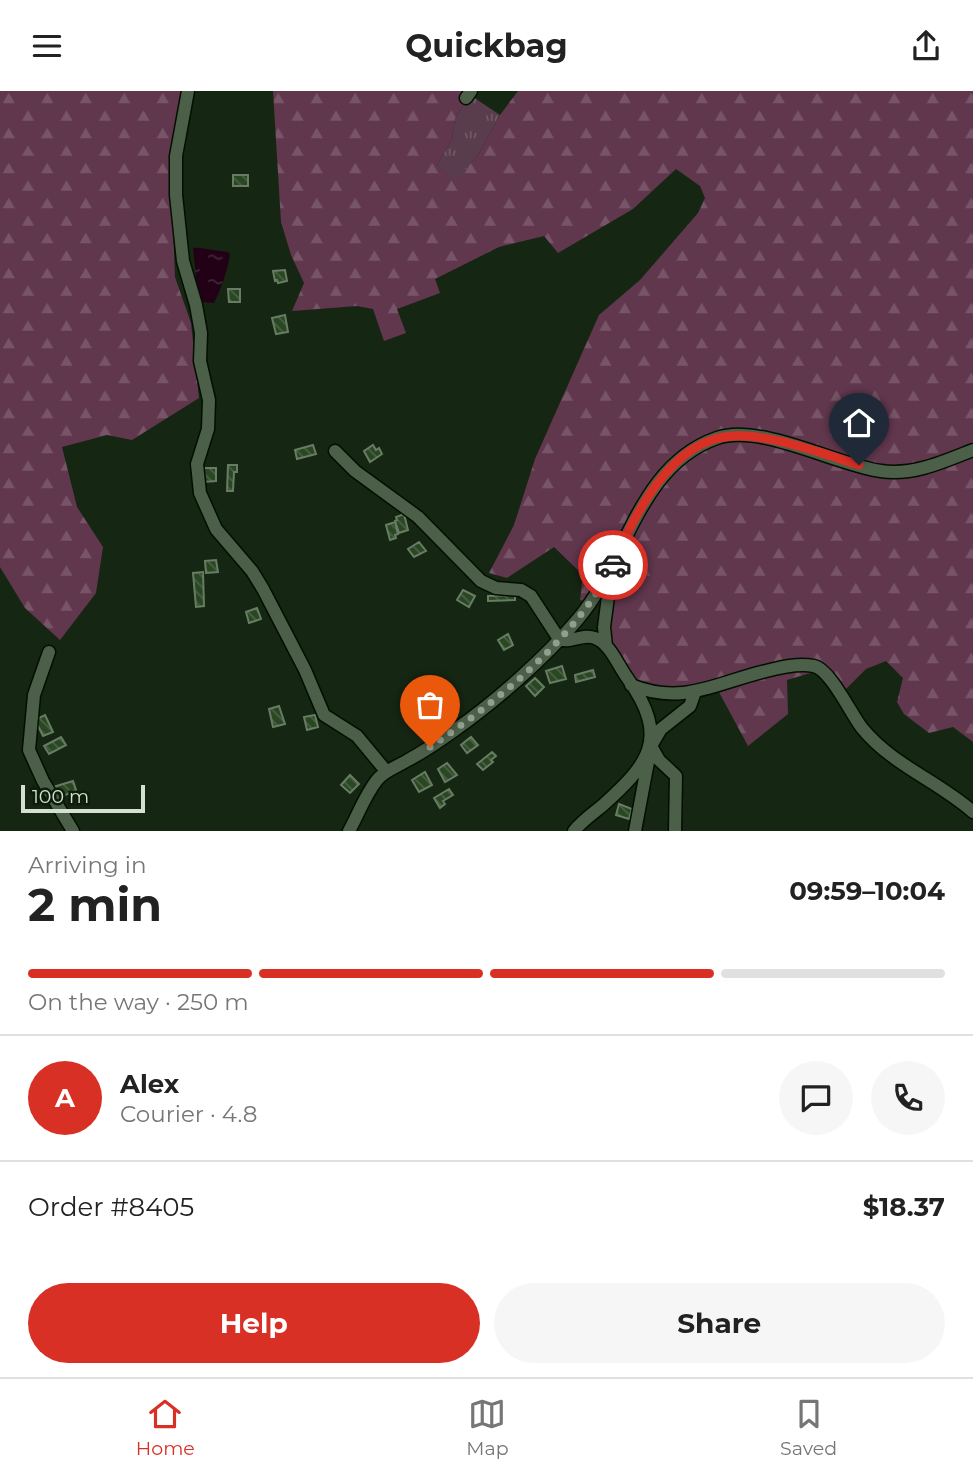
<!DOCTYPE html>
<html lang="en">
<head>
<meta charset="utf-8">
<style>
  :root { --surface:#fff; --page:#f6f6f6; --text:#222; --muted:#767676; --line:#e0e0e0; --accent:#d93025 }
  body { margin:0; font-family:Montserrat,sans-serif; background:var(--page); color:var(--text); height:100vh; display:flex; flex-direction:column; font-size:26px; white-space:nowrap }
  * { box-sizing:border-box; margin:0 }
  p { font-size:23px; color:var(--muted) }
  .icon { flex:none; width:38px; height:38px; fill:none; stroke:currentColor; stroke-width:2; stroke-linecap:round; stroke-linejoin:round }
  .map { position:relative; height:740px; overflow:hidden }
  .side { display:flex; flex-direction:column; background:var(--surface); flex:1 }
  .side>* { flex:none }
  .scale { position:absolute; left:21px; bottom:18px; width:124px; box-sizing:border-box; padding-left:7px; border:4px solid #d4e0d2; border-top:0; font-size:19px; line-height:24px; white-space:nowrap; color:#d4e0d2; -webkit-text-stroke:5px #0c1d09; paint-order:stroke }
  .pin { position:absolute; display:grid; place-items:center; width:60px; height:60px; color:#fff; margin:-72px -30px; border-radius:50% 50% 50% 0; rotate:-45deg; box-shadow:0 0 7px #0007 }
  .pin .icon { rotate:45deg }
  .courier { position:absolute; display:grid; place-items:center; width:70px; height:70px; margin:-35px; border:5px solid #d93025; border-radius:50%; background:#fff; color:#222; box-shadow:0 2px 9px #0007 }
  .headline em { font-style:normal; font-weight:700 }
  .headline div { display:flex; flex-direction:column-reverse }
  .headline { display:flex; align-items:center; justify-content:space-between; height:119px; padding:0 28px }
  h1 { font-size:46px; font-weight:700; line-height:52px }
  .bar { display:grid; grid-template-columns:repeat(4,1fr); gap:10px 7px; align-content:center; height:84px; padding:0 28px }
  .bar i { height:9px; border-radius:5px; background:var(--line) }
  .bar .on { background:var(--accent) }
  .bar p { grid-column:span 4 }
  .line { display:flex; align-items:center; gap:18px; padding:0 28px; border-top:2px solid var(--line) }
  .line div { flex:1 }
  .round { display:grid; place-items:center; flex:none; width:74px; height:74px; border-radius:37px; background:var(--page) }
  .cta { display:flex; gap:14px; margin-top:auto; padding:14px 28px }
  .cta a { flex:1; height:80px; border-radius:42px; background:var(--accent); color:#fff; font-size:28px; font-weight:700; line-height:80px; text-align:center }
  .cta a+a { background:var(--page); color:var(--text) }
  header { display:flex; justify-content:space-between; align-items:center; height:91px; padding:0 28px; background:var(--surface); font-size:32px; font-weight:700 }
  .tabs { display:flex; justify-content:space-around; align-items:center; height:98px; border-top:2px solid var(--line); background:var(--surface); font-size:19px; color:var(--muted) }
  .tabs a { display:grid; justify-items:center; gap:4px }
  .tabs .on { color:var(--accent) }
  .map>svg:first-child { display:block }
</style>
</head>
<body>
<header><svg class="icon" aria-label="menu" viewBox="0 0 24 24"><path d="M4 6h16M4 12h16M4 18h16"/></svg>Quickbag<svg class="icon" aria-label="share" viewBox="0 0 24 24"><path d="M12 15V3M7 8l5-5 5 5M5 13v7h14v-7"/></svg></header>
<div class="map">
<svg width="973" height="740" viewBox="0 0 973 740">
  <defs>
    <pattern id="grass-tufts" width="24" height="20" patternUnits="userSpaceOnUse" patternTransform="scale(1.75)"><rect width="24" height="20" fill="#5a3d4c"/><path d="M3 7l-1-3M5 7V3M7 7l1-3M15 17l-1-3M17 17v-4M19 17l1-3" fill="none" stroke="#715965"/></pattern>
    <pattern id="forest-firs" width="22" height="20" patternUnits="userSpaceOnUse" patternTransform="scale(1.75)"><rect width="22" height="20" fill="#61374e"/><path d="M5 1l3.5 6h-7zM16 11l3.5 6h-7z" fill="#775467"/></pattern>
    <pattern id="water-ripples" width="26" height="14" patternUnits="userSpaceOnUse" patternTransform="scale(1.75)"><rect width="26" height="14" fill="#220116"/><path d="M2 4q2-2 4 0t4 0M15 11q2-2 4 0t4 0" fill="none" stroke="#412637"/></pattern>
    <pattern id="building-back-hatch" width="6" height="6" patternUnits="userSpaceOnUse" patternTransform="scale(1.75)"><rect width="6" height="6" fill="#2a4724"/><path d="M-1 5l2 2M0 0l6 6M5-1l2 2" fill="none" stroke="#486143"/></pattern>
  </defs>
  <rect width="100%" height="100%" fill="#152612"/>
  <path fill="url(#grass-tufts)" d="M470 4 500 24 478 64 456 90 437 74 452 48 455 28Z"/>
  <path fill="url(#forest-firs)" d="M0 0H193L170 58 175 186 191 232 199 307 132 349 107 344 62 356 77 416 103 456 96 502 60 549 25 517 0 476Z
    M273 0H469L470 4 455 28 452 48 437 74 456 89 478 64 500 24 518 0H973V651L953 636 929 642 904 623 897 611 903 587 886 570 866 578 842 602 827 577 787 589 788 623 748 655 713 590 693 604 643 605 611 555 605 514 580 509 583 484 554 456 507 487 489 482 514 434 535 368 599 224 640 189 698 122 705 107 700 95 676 78 633 118 558 162 544 145 499 156 435 188 440 202 397 218 406 242 384 250 373 218 357 215 292 220 304 192 291 164 281 131Z"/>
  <path fill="url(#water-ripples)" d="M193 156 228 161 230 163C228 179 221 198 214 212L200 211 198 207Z"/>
  <path fill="url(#building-back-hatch)" stroke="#687c64" stroke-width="2" d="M233 84H248V95H233Z
    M285 179 287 190 278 192 277 189 275 190 273 180Z
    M228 198H240V211H229Z
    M285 224 288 241 276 243 272 227Z
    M313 354 316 363 297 368 295 359Z
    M373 354 376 359 379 357 382 363 370 371 364 360Z
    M228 374H237V381H234L233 400H227Z
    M203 377H216V390L203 391Z
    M404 423 408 439 399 442 395 430 397 429 396 426Z
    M395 431 398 443 395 444 396 447 390 449 386 434Z
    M419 451 426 460 414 466 408 458Z
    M216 469 218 481 206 482 205 470Z
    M203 481 204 515 196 516 193 482Z
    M463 499 475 505 469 516 457 509Z
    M515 504V509L488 510V505Z
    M257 517 261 528 249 532 246 521Z
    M508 543 513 554 504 559 498 549Z
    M562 575 566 588 550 592 546 580Z
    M593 579 595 586 576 591 575 584Z
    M535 587 544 596 535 605 526 595Z
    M279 615 285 633 273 636 269 618Z
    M45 624 53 641 43 645 35 629Z
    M315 624 318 636 307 639 304 626Z
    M61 646 66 654 49 663 44 655Z
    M471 646 478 654 467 662 461 654Z
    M492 661 496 665 491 669 493 671 483 679 477 673Z
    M447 672 457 684 445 691 438 678Z
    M425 681 432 694 419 701 412 689Z
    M350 684 359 693 350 702 341 694Z
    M73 690 76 699 55 709 50 697Z
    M449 698 453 704 443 710 445 713 440 717 434 707Z
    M619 713 632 718 629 728 616 724Z"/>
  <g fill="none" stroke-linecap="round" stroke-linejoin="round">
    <defs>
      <path id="minor" d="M188 0 176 65V104L183 170 196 214 201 242 200 270 209 309 208 338 197 373 200 402 216 438 252 480 263 498 305 579 324 624 357 645 386 680
        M466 7 471 0
        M335 360 355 380 418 426 481 490 496 497 521 499 531 505 559 548C571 553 582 542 595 547 611 553 618 575 628 588 670 647 649 673 602 715 592 723 582 730 574 740
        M606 555 604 536 611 483
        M49 561 34 604 29 659 43 690 73 740
        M631 594C683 615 715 592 766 580 781 576 798 572 814 575 830 578 851 623 862 637 892 674 938 690 973 721
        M651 655 659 669 676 685 675 740
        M349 740C358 724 365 704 377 689 385 679 397 676 408 669 423 661 438 651 452 641 494 612 545 567 578 528 627 471 637 375 717 347 761 332 836 374 881 380 913 385 945 370 973 359
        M635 740 651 655 661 638 690 615 695 601"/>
    </defs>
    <use href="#minor" stroke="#020f01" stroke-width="15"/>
    <use href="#minor" stroke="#4c5f48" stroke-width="12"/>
  </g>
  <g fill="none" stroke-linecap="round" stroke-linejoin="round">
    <path stroke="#919f8f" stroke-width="7" stroke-dasharray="0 12.6" d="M430 656C498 610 575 548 613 474"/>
    <path stroke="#d93025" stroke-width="9" d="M613 474C633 426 671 348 732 345 772 343 821 362 859 374"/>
  </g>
</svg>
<div class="scale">100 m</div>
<div class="pin" style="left:430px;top:656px;background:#ea580c"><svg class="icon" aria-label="bag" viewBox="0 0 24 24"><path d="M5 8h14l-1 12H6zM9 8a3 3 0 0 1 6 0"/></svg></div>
<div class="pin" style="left:859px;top:374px;background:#1f2937"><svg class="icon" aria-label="home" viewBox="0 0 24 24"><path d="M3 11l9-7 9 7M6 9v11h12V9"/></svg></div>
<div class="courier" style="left:613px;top:474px"><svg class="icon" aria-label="car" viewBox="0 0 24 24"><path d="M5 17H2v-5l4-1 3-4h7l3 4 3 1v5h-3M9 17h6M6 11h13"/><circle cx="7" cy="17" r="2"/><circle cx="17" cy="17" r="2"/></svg></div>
</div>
<section class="side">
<div class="headline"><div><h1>2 min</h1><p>Arriving in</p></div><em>09:59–10:04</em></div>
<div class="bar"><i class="on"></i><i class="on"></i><i class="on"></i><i></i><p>On the way · 250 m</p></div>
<div class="line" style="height:126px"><b class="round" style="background:var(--accent);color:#fff">A</b><div><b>Alex</b><p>Courier · 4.8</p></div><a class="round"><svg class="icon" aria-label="chat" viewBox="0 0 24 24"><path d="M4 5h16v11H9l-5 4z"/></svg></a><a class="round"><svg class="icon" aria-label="phone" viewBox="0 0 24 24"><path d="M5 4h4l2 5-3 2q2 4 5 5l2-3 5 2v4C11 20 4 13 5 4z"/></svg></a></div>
<div class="line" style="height:91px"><div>Order #8405</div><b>$18.37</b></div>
<div class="cta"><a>Help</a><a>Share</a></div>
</section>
<nav class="tabs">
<a class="on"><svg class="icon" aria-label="home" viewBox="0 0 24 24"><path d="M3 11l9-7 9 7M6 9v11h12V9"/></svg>Home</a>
<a><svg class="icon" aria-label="map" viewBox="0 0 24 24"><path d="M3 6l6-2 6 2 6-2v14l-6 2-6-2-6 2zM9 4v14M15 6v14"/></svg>Map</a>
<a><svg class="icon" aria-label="saved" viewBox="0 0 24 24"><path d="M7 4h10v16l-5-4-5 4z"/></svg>Saved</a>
</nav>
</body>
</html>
